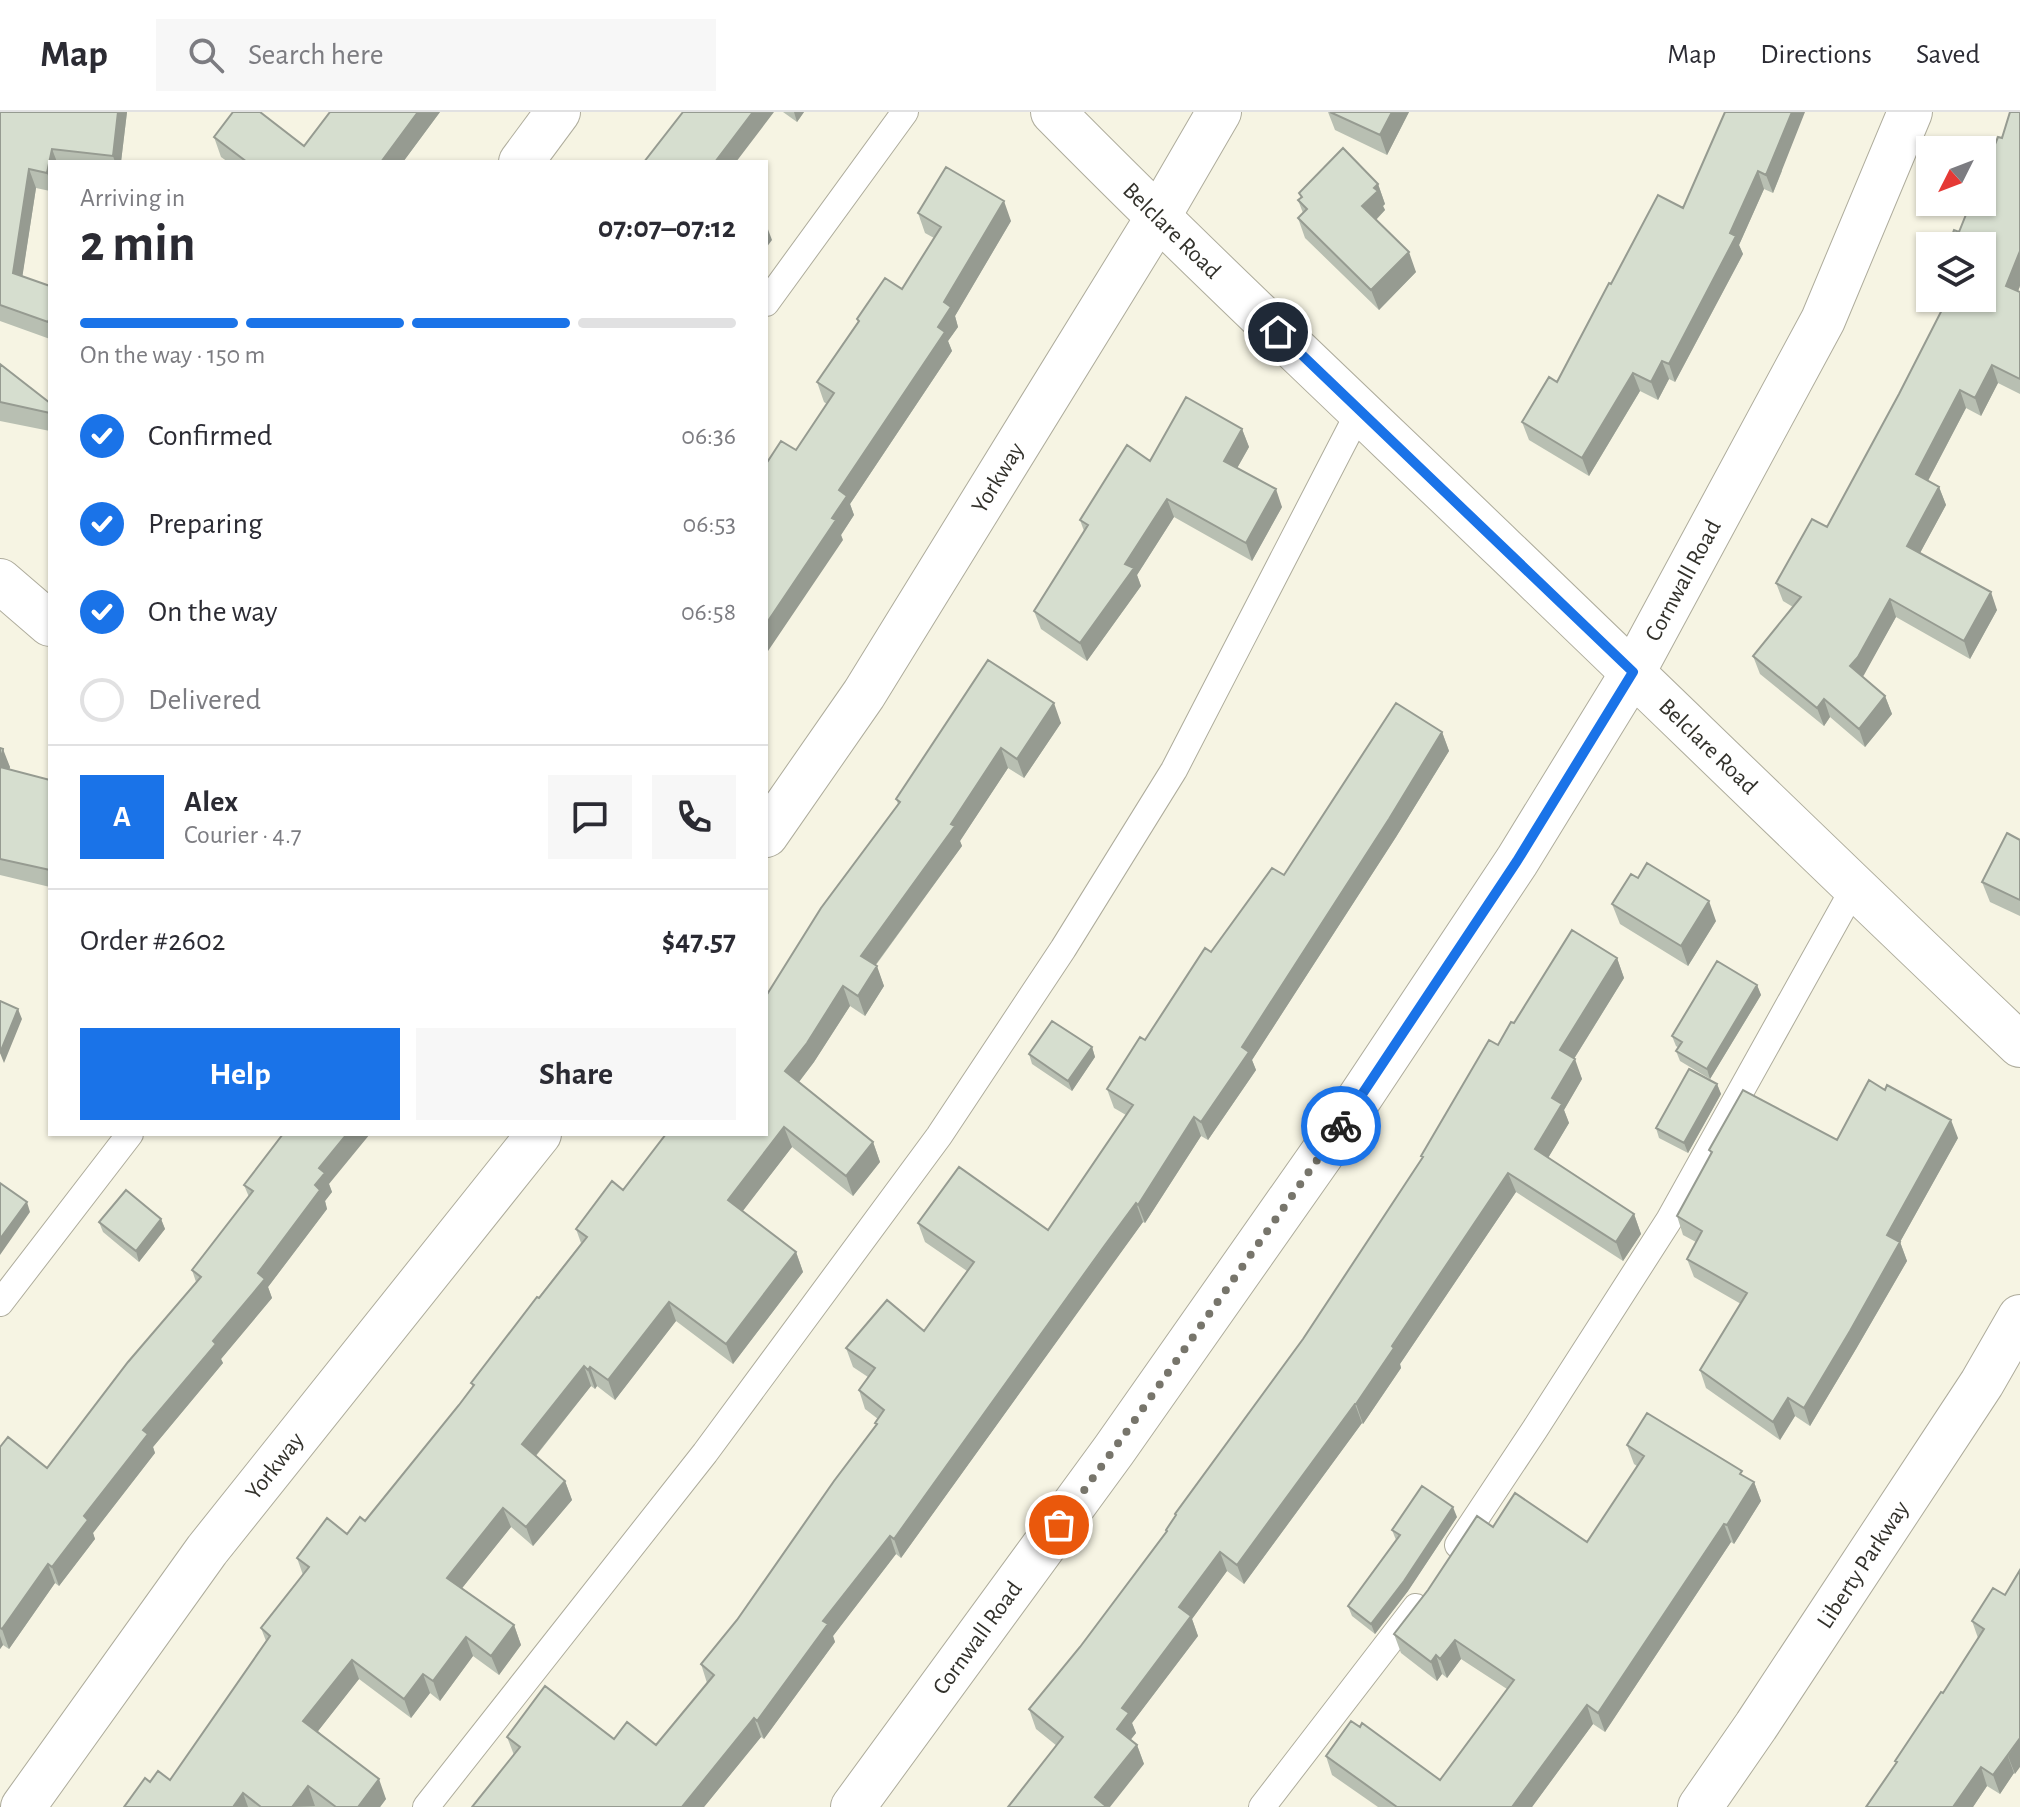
<!DOCTYPE html>
<html lang="en">
<head>
<meta charset="utf-8">
<style>
  :root { --surface:#fff; --page:#f7f7f7; --text:#2b2b33; --muted:#7c7c81; --line:#e1e1e2; --accent:#1a73e8 }
  body { margin:0; font-family:"Alegreya Sans",sans-serif; background:var(--page); color:var(--text); height:100vh; display:flex; flex-direction:column; font-size:30px; white-space:nowrap }
  * { box-sizing:border-box; margin:0 }
  p { font-size:26px; color:var(--muted) }
  .icon { flex:none; width:44px; height:44px; fill:none; stroke:currentColor; stroke-width:2; stroke-linecap:round; stroke-linejoin:round }
  .map { position:relative; flex:1; overflow:hidden }
  .details { position:absolute; left:48px; top:48px; width:720px; height:976px; display:flex; flex-direction:column; background:var(--surface); border-radius:0px; box-shadow:0 2px 6px #0004 }
  .details>* { flex:none }
  .needle { width:52px; rotate:228deg }
  .tools { position:absolute; left:1916px; top:24px; display:grid; gap:16px }
  .tools a { display:grid; place-items:center; width:80px; height:80px; border-radius:0px; background:var(--surface); box-shadow:0 2px 6px #0004; font-size:40px }
  .pin { position:absolute; display:grid; place-items:center; width:68px; height:68px; color:#fff; margin:-34px; border:4px solid #fff; border-radius:50%; box-shadow:0 2px 8px #0007 }
  .courier { position:absolute; display:grid; place-items:center; width:80px; height:80px; margin:-40px; border:6px solid #1a73e8; border-radius:50%; background:#fff; color:#222; box-shadow:0 2px 10px #0007 }
  .summary em { font-style:normal; font-weight:700 }
  .summary div { display:flex; flex-direction:column-reverse }
  .summary { display:flex; align-items:center; justify-content:space-between; height:136px; padding:0 32px }
  h1 { font-size:52px; font-weight:700; line-height:60px }
  .bar { display:grid; grid-template-columns:repeat(4,1fr); gap:12px 8px; align-content:center; height:96px; padding:0 32px }
  .bar i { height:10px; border-radius:6px; background:var(--line) }
  .bar .on { background:var(--accent) }
  .bar p { grid-column:span 4 }
  .line { display:flex; align-items:center; gap:20px; padding:0 32px; border-top:2px solid var(--line) }
  .line div { flex:1 }
  .round { display:grid; place-items:center; flex:none; width:84px; height:84px; border-radius:0px; background:var(--page) }
  ol { padding:0 32px; list-style:none }
  li { display:flex; align-items:center; gap:24px; height:88px }
  li p { margin-inline-start:auto }
  li .icon { padding:8px; border-radius:50%; background:var(--accent); color:#fff; stroke-width:4 }
  li:last-child { color:var(--muted) }
  li i { width:44px; height:44px; border:4px solid var(--line); border-radius:50% }
  .button { display:flex; gap:16px; margin-top:auto; padding:16px 32px }
  .button a { flex:1; height:92px; border-radius:0px; background:var(--accent); color:#fff; font-size:32px; font-weight:700; line-height:92px; text-align:center }
  .button a+a { background:var(--page); color:var(--text) }
  header { display:flex; align-items:center; gap:48px; box-sizing:border-box; height:112px; padding:0 40px; background:var(--surface); border-bottom:2px solid var(--line) }
  header strong { font-size:38px }
  nav { display:flex; gap:44px; margin-inline-start:auto; font-size:28px }
  .search { width:560px; height:72px; background:var(--page); display:flex; align-items:center; gap:20px; box-sizing:border-box; padding:0 28px; border-radius:0px; color:var(--muted); font-size:30px }
  .map>svg:first-child { display:block }
</style>
</head>
<body>
<header>
<strong>Map</strong>
<div class="search"><svg class="icon" aria-label="search" viewBox="0 0 24 24"><circle cx="10" cy="10" r="6"/><path d="M15 15l6 6"/></svg>Search here</div>
<nav><a>Map</a><a>Directions</a><a>Saved</a></nav>
</header>
<div class="map">
<svg width="2020" height="1695" viewBox="0 0 2020 1695">
  <rect width="100%" height="100%" fill="#f6f4e3"/>
  <g fill="none" stroke-linecap="round" stroke-linejoin="round">
    <defs>
      <path id="service" d="M766 191 905 0
        M0 1191 130 1022
        M1458 1433 1535 1317 1669 1108 1854 776
        M426 1695 705 1341 939 1024 1063 837 1174 658 1360 298
        M1262 1695 1416 1495"/>
      <g id="minor">
        <path d="M521 50 558 0"/>
        <path d="M0 469 50 512"/>
        <path id="s1" d="M766 723 864 582 1158 105 1219 0"/>
        <path id="s2" d="M23 1695 207 1438 539 1022"/>
        <path id="s3" d="M853 1695 1114 1338 1333 1026 1517 749 1633 560 1823 208 1910 0"/>
      </g>
      <g id="tertiary">
        <path id="s4" d="M1053 0C1200 149 1353 292 1504 437 1676 602 1847 769 2020 933"/>
        <path id="s5" d="M1700 1695 1756 1614 1982 1271 2020 1205"/>
      </g>
    </defs>
    <use href="#service" stroke="#aeac9c" stroke-width="28"/>
    <use href="#minor" stroke="#aeac9c" stroke-width="46"/>
    <use href="#tertiary" stroke="#aeac9c" stroke-width="46"/>
    <use href="#service" stroke="#fff" stroke-width="26"/>
    <use href="#minor" stroke="#fff" stroke-width="44"/>
    <use href="#tertiary" stroke="#fff" stroke-width="44"/>
  </g>
  <path fill="#b8bfb2" d="M0 0H127L121 50H50V79L36 76 22 165 50 174V227L0 209Z
    M440 0 403 50H228L221 45 214 25 304 34Z
    M783 0H804L797 10Z
    M1328 0H1409L1387 43 1335 18Z
    M1725 0 1782 59 1773 81 1764 77 1739 133 1743 142 1675 270 1669 267 1658 288 1640 279 1589 364 1529 328 1522 310 1557 270 1611 172 1683 96Z
    M1378 72 1385 92 1383 94 1385 98 1376 108 1416 160 1379 198 1305 126 1298 106 1303 101 1298 88 1301 86 1299 81Z
    M918 101 1011 109 955 204 958 215 948 229 952 239 850 392 854 403 841 423 843 428 796 338 827 292 824 290 817 270 858 210 857 207 902 177 934 126 925 121Z
    M2020 174 2018 179 2020 180V282L1998 271 1981 304 1966 296 1928 369 1939 375 1946 393 1920 441 1997 498 1970 547 1896 505 1862 565 1885 584 1892 602 1865 635 1830 605 1824 614 1760 562 1753 544 1793 495 1783 489 1776 471 1827 415Z
    M0 252 50 291V319L0 309Z
    M1242 317 1249 335 1237 356 1282 395 1252 449 1174 405 1137 463 1141 474 1087 549 1041 517 1034 499 1084 419 1080 408 1150 349Z
    M988 548 1061 611 1024 666 1008 656 960 729 962 734 876 853 884 874 865 904 850 894 814 950 799 970 873 1030 880 1050 853 1084 792 1035 742 1099 796 1140 803 1160 733 1252 676 1209 615 1288 597 1274 595 1277 591 1274 536 1344 565 1369 572 1388 533 1434 511 1415 462 1476 514 1513 521 1533 499 1563 473 1544 440 1589 430 1581 411 1606 359 1567 318 1619 386 1687 380 1695H124L150 1670 170 1668 266 1529 261 1516 303 1463 297 1446 347 1422 365 1409 459 1293 473 1275 471 1271 581 1131 576 1117 623 1078 766 1022 898 692 896 687Z
    M1396 591 1442 620 1449 639 1396 725 1252 948 1256 958 1208 1028 1201 1024 1145 1111 1143 1110 1112 1152 901 1446 896 1442 833 1524 835 1530 764 1627 761 1625 704 1695H472L514 1643 507 1625 545 1574 614 1627 627 1610 656 1633 707 1571 701 1552 737 1508 834 1369 876 1314 875 1311 878 1307 865 1297 859 1278 868 1265 853 1255 846 1236 887 1188 924 1219 967 1159 925 1130 918 1111 959 1055 1048 1118 1126 1003 1114 996 1107 977 1140 925 1145 928 1205 836 1211 840 1272 756 1284 763Z
    M0 636 10 655 9 658 50 668V775L0 763Z
    M2020 728V804L1990 790 1982 770Z
    M1612 792 1716 809 1688 854 1620 812Z
    M1617 846 1624 866 1574 947 1582 967 1564 998 1569 1011 1548 1046 1634 1102 1641 1122 1623 1149 1516 1080 1400 1252 1401 1256 1363 1312 1362 1311 1244 1472 1227 1459 1192 1507 1198 1524 1132 1611 1136 1621 1130 1628 1137 1633 1144 1652 1057 1634 1036 1617 1029 1597 1080 1535 1166 1420V1418L1176 1404 1175 1402 1303 1227 1422 1046 1421 1044 1498 933 1514 911Z
    M1757 873 1761 883 1710 967 1680 949 1676 939 1679 936 1676 934 1672 924Z
    M1092 935 1095 945 1072 979 1032 952 1029 942Z
    M1717 972 1721 982 1688 1041 1659 1026 1656 1016Z
    M1958 1026 1900 1130 1907 1149 1856 1237 1810 1314 1795 1304 1780 1328 1706 1276 1700 1258 1741 1192 1694 1165 1687 1147 1696 1130 1683 1123 1677 1104 1711 1042 1709 1038 1837 1028Z
    M329 1072 332 1080 325 1089 327 1097 268 1175 272 1186 221 1247 223 1251 153 1335 155 1341 93 1421 95 1427 59 1474 55 1471 9 1537 3 1533 0 1537V1335L47 1356 196 1170 192 1158 249 1085 244 1073Z
    M161 1107 165 1117 139 1150 103 1120 99 1110Z
    M1627 1333 1743 1364 1754 1370 1761 1389 1734 1432 1731 1430 1605 1620 1593 1612 1532 1695H1378L1332 1663 1326 1644 1440 1668 1507 1577 1461 1547 1447 1566 1442 1562 1437 1569 1401 1541 1394 1522 1493 1415 1587 1430 1637 1354 1634 1352Z
    M1457 1405 1408 1479 1375 1522 1352 1504 1348 1494 1396 1428 1392 1418Z
    M1993 1476 2015 1662 2014 1661 2000 1682 1987 1674 1973 1695H1866L1896 1652 1895 1649 1943 1581 1978 1526 1972 1509Z"/>
  <path fill="#969b91" d="M118 0H127L121 50H115L113 44Z
    M418 0H440L403 50H381Z
    M753 0H774L736 50H715Z
    M794 0H804L797 10Z
    M1392 0H1409L1387 43 1380 23Z
    M1792 0H1805L1773 81 1766 63Z
    M52 37 57 50H50V69L47 61Z
    M29 57 36 76 20 180 13 161Z
    M1758 59 1764 77 1739 133 1743 142 1675 270 1669 252 1730 121Z
    M1378 72 1385 92 1383 94 1385 98 1370 114 1362 94 1374 76Z
    M1004 89 1011 109 955 204 958 215 948 229 952 239 850 392 854 403 841 423 843 428 766 542V512L832 406 839 378 938 215 944 190Z
    M766 112 772 128 766 136Z
    M2020 139V174L2013 192 2006 174Z
    M1409 140 1416 160 1379 198 1371 178Z
    M1662 249 1669 267 1658 288 1651 270Z
    M1992 253 1998 271 1981 304 1975 286Z
    M1633 261 1640 279 1589 364 1582 346Z
    M1960 278 1966 296 1922 380 1916 362Z
    M1242 317 1249 335 1231 367 1224 349Z
    M1939 375 1946 393 1914 452 1907 434Z
    M1276 377 1282 395 1252 449 1246 431Z
    M1167 387 1174 405 1137 463 1141 474 1087 549 1080 531 1125 452Z
    M1991 480 1997 498 1970 547 1964 529Z
    M1890 487 1896 505 1864 563 1857 572 1850 554Z
    M1885 584 1892 602 1865 635 1859 617Z
    M1824 587 1830 605 1824 614 1817 596Z
    M1054 591 1061 611 1024 666 1017 647Z
    M1442 620 1449 639 1396 725 1252 948 1256 958 1208 1028 1201 1010 1242 935Z
    M1001 636 1008 656 960 729 962 734 868 863 861 844 951 712Z
    M3 637 10 655 6 673 0 658V651Z
    M1709 789 1716 809 1688 854 1681 834Z
    M1617 846 1624 866 1567 958 1560 938Z
    M877 854 884 874 865 904 858 884Z
    M1757 873 1761 883 1710 967 1707 957Z
    M843 874 850 894 814 950 792 979 785 959Z
    M18 897 22 907 4 951 0 941Z
    M1092 935 1095 945 1072 979 1068 969Z
    M1575 947 1582 967 1564 998 1569 1011 1542 1056 1535 1037 1552 986Z
    M1717 972 1721 982 1688 1041 1684 1031Z
    M1194 1005 1201 1024 1145 1111 1138 1093Z
    M1951 1008 1958 1026 1900 1130 1907 1149 1856 1237 1810 1314 1804 1296 1887 1123Z
    M784 1015 792 1035 736 1108 728 1088Z
    M347 1022H370L329 1072 332 1080 325 1089 327 1097 268 1175 272 1186 221 1247 223 1251 153 1335 155 1341 93 1421 95 1427 59 1474 52 1455 84 1404 143 1318 213 1229 315 1073 319 1056Z
    M873 1030 880 1050 853 1084 846 1064Z
    M1508 1061 1516 1080 1400 1252 1401 1256 1363 1312 1356 1292 1392 1234Z
    M27 1090 30 1100 0 1143V1127Z
    M1136 1091 1143 1110 901 1446 894 1427Z
    M1634 1102 1641 1122 1623 1149 1616 1130Z
    M161 1107 165 1117 139 1150 136 1139Z
    M796 1140 803 1160 733 1252 726 1232Z
    M669 1190 676 1209 615 1288 608 1268Z
    M584 1254 591 1274 529 1352 522 1332Z
    M590 1255 597 1274 595 1277 588 1258Z
    M1788 1286 1795 1304 1780 1328 1773 1310Z
    M1355 1292 1362 1311 1244 1472 1237 1453Z
    M565 1369 572 1388 533 1434 526 1415Z
    M1754 1370 1761 1389 1734 1432 1727 1413Z
    M1453 1395 1457 1405 1408 1479 1375 1522 1371 1512Z
    M503 1396 511 1415 455 1485 447 1466Z
    M1724 1412 1731 1430 1605 1620 1598 1601Z
    M890 1424 896 1442 833 1524 835 1530 764 1627 757 1609 823 1509Z
    M1220 1440 1227 1459 1192 1507 1198 1524 1132 1611 1136 1621 1124 1636 1117 1617 1122 1596 1179 1495Z
    M48 1452 55 1471 9 1537 2 1517Z
    M514 1513 521 1533 499 1563 491 1544Z
    M0 1524 3 1533 0 1537Z
    M466 1525 473 1544 440 1589 433 1569Z
    M1455 1528 1461 1547 1447 1566 1440 1547Z
    M1436 1543 1442 1562 1437 1569 1431 1550Z
    M352 1548 359 1567 311 1628 303 1609Z
    M423 1562 430 1581 411 1606 404 1587Z
    M1587 1593 1593 1612 1532 1695H1512Z
    M754 1606 761 1625 704 1695H682Z
    M2020 1626V1655L2015 1662 2008 1644Z
    M1137 1633 1144 1652 1110 1695H1099L1095 1685Z
    M2007 1642 2014 1661 2000 1682 1993 1663Z
    M1981 1655 1987 1674 1973 1695H1953Z
    M379 1667 386 1687 380 1695H358Z
    M308 1674 315 1694 292 1695Z
    M243 1681 248 1695H233Z"/>
  <path fill="#d6decf" stroke="#969b91" stroke-width="2" d="M0 0H118L113 44 52 37 47 61 29 57 13 161 50 174V205L48 210 0 193Z
    M233 0H260L304 34 330 0H418L381 50H247L214 25Z
    M683 0H753L715 50H644Z
    M1330 0H1392L1380 23Z
    M1725 0H1792L1766 63 1758 59 1730 121 1736 124 1669 252 1662 249 1651 270 1633 261 1582 346 1522 310 1549 265 1557 270 1609 171 1611 172 1658 83 1683 96Z
    M2010 0H2020V139L2006 174 2020 180V267L1992 253 1975 286 1960 278 1916 362 1939 375 1907 434 1991 480 1964 529 1890 487 1858 545 1850 554 1885 584 1859 617 1824 587 1817 596 1753 544 1801 485 1776 471 1812 407 1827 415 1899 282 1948 186H1982V134H1948L1954 118 1959 120 1971 90H1982V64L1998 25 2002 26Z
    M1343 36 1378 72 1374 76 1378 79 1362 94 1409 140 1371 178 1298 106 1307 97 1298 88 1302 85 1299 81Z
    M946 55 1004 89 944 190 951 195 938 215 945 220 839 378 847 384 832 406 836 408 766 512V352L781 329 796 338 834 281 817 270 859 209 857 207 885 166 902 177 941 115 918 101Z
    M0 252 50 291V301L0 290Z
    M1186 285 1242 317 1224 349 1276 377 1246 431 1167 387 1125 452 1134 456 1080 531 1034 499 1088 413 1080 408 1127 333 1150 349Z
    M988 548 1054 591 1017 647 1001 636 951 712 955 714 861 844 877 854 858 884 843 874 807 931 785 959 873 1030 846 1064 784 1015 728 1088 796 1140 726 1232 669 1190 608 1268 590 1255 588 1258 584 1254 522 1332 565 1369 526 1415 503 1396 447 1466 514 1513 491 1544 466 1525 433 1569 423 1562 404 1587 352 1548 303 1609 379 1667 358 1695H336L308 1674 292 1695H261L243 1681 233 1695H124L145 1666 150 1670 158 1659 170 1668 270 1524 261 1516 309 1455 297 1446 327 1406 347 1422 360 1405 365 1409 459 1293 474 1273 471 1271 537 1185 539 1186 587 1125 576 1117 612 1069 623 1078 666 1022H766V884L821 796 900 690 896 687Z
    M1396 591 1442 620 1389 707 1242 935 1249 940 1201 1010 1194 1005 1138 1093 1136 1091 1105 1133 894 1427 890 1424 823 1509 828 1512 757 1609 754 1606 682 1695H472L520 1635 507 1625 545 1574 614 1627 627 1610 656 1633 714 1563 701 1552 737 1508 834 1369 877 1312 875 1311 884 1298 859 1278 875 1256 846 1236 887 1188 924 1219 974 1150 918 1111 959 1055 1048 1118 1133 993 1107 977 1140 925 1145 928 1205 836 1211 840 1272 756 1284 763Z
    M0 636 3 637 0 651Z
    M0 655 50 668V758L0 747Z
    M2007 721 2020 728V788L1982 770Z
    M1647 751 1709 789 1681 834 1612 792 1631 762 1638 766Z
    M1572 818 1617 846 1560 938 1575 947 1552 986 1562 992 1535 1037 1634 1102 1616 1130 1508 1061 1392 1234 1394 1236 1356 1292H1355L1237 1453 1220 1440 1179 1495 1191 1504 1122 1596 1129 1601 1117 1617 1137 1633 1095 1685 1107 1695H1008L1063 1625 1029 1597 1080 1535 1167 1419 1166 1418 1176 1403 1175 1402 1303 1227 1423 1045 1421 1044 1489 928 1498 933 1511 910 1514 911Z
    M1717 849 1757 873 1707 957 1676 939 1682 930 1672 924Z
    M0 889 18 897 0 941Z
    M1052 909 1092 935 1068 969 1029 942Z
    M1689 957 1717 972 1684 1031 1656 1016Z
    M1869 968 1885 978 1887 973 1951 1008 1887 1123 1900 1130 1850 1219 1804 1296 1788 1286 1773 1310 1700 1258 1747 1181 1687 1147 1702 1119 1677 1104 1712 1040 1709 1038 1743 978 1837 1028Z
    M283 1022H347L319 1056 325 1061 315 1073 320 1078 258 1161 265 1167 213 1229 216 1232 143 1318 148 1322 84 1404 88 1408 52 1455 48 1452 2 1517 0 1516V1335L8 1325 47 1356 128 1250 201 1165 192 1158 253 1079 244 1073Z
    M0 1071 27 1090 0 1127Z
    M126 1078 161 1107 136 1139 99 1110Z
    M1647 1301 1742 1359 1740 1362 1754 1370 1727 1413 1724 1412 1598 1601 1587 1593 1512 1695H1397L1326 1644 1351 1609 1360 1615 1362 1611 1440 1668 1514 1568 1455 1528 1440 1547 1436 1543 1431 1550 1394 1522 1428 1478 1477 1404 1493 1415 1515 1381 1587 1430 1644 1344 1627 1333Z
    M1422 1374 1453 1395 1404 1469 1371 1512 1348 1494 1400 1423 1392 1418Z
    M2020 1458V1626L1993 1663 1981 1655 1953 1695H1866L1897 1650 1895 1649 1941 1580 1943 1581 1984 1517 1972 1509 1993 1476 2005 1483Z"/>
  <g fill="none" stroke-linecap="round" stroke-linejoin="round">
    <path stroke="#77756b" stroke-width="8" stroke-dasharray="0 14.4" d="M1059 1413 1132 1312 1341 1014"/>
    <path stroke="#1a73e8" stroke-width="10" d="M1278 220 1633 560 1517 749 1341 1014"/>
  </g>
  <g text-anchor="middle" stroke-width="6" stroke-linejoin="round" paint-order="stroke">
    <g font-size="24" fill="#32312b" stroke="#f6f4e3">
      <text dy="8" stroke="none"><textPath href="#s4" startOffset="168">Belclare Road</textPath></text>
      <text dy="8" stroke="none"><textPath href="#s1" startOffset="426">Yorkway</textPath></text>
      <text dy="8" stroke="none"><textPath href="#s3" startOffset="1482">Cornwall Road</textPath></text>
      <text dy="8" stroke="none"><textPath href="#s4" startOffset="912">Belclare Road</textPath></text>
      <text dy="8" stroke="none"><textPath href="#s2" startOffset="424">Yorkway</textPath></text>
      <text dy="8" stroke="none"><textPath href="#s5" startOffset="292">Liberty Parkway</textPath></text>
      <text dy="8" stroke="none"><textPath href="#s3" startOffset="210">Cornwall Road</textPath></text>
    </g>
  </g>
</svg>
<div class="tools">
<a><svg class="needle" viewBox="-14 -14 28 28"><path d="M0-13l5 13h-10z" fill="#e53935"/><path d="M0 13l5-13h-10z" fill="#7c7c81"/></svg></a>
<a><svg class="icon" aria-label="layers" viewBox="0 0 24 24"><path d="M12 4l9 5-9 5-9-5zM3 14l9 5 9-5"/></svg></a>
</div>
<div class="pin" style="left:1059px;top:1413px;background:#ea580c"><svg class="icon" aria-label="bag" viewBox="0 0 24 24"><path d="M5 8h14l-1 12H6zM9 8a3 3 0 0 1 6 0"/></svg></div>
<div class="pin" style="left:1278px;top:220px;background:#1f2937"><svg class="icon" aria-label="home" viewBox="0 0 24 24"><path d="M3 11l9-7 9 7M6 9v11h12V9"/></svg></div>
<div class="courier" style="left:1341px;top:1014px"><svg class="icon" aria-label="bike" viewBox="0 0 24 24"><circle cx="6" cy="16" r="4"/><circle cx="18" cy="16" r="4"/><path d="M6 16l4-8h5l3 8M10 8l3 8H6M13 5h3"/></svg></div>
<section class="details">
<div class="summary"><div><h1>2 min</h1><p>Arriving in</p></div><em>07:07–07:12</em></div>
<div class="bar"><i class="on"></i><i class="on"></i><i class="on"></i><i></i><p>On the way · 150 m</p></div>
<ol>
<li><svg class="icon" aria-label="check" viewBox="0 0 24 24"><path d="M5 12l5 5 9-10"/></svg>Confirmed<p>06:36</p></li>
<li><svg class="icon" aria-label="check" viewBox="0 0 24 24"><path d="M5 12l5 5 9-10"/></svg>Preparing<p>06:53</p></li>
<li><svg class="icon" aria-label="check" viewBox="0 0 24 24"><path d="M5 12l5 5 9-10"/></svg>On the way<p>06:58</p></li>
<li><i></i>Delivered</li>
</ol>
<div class="line" style="height:144px"><b class="round" style="background:var(--accent);color:#fff">A</b><div><b>Alex</b><p>Courier · 4.7</p></div><a class="round"><svg class="icon" aria-label="chat" viewBox="0 0 24 24"><path d="M4 5h16v11H9l-5 4z"/></svg></a><a class="round"><svg class="icon" aria-label="phone" viewBox="0 0 24 24"><path d="M5 4h4l2 5-3 2q2 4 5 5l2-3 5 2v4C11 20 4 13 5 4z"/></svg></a></div>
<div class="line" style="height:104px"><div>Order #2602</div><b>$47.57</b></div>
<div class="button"><a>Help</a><a>Share</a></div>
</section>
</div>
</body>
</html>
